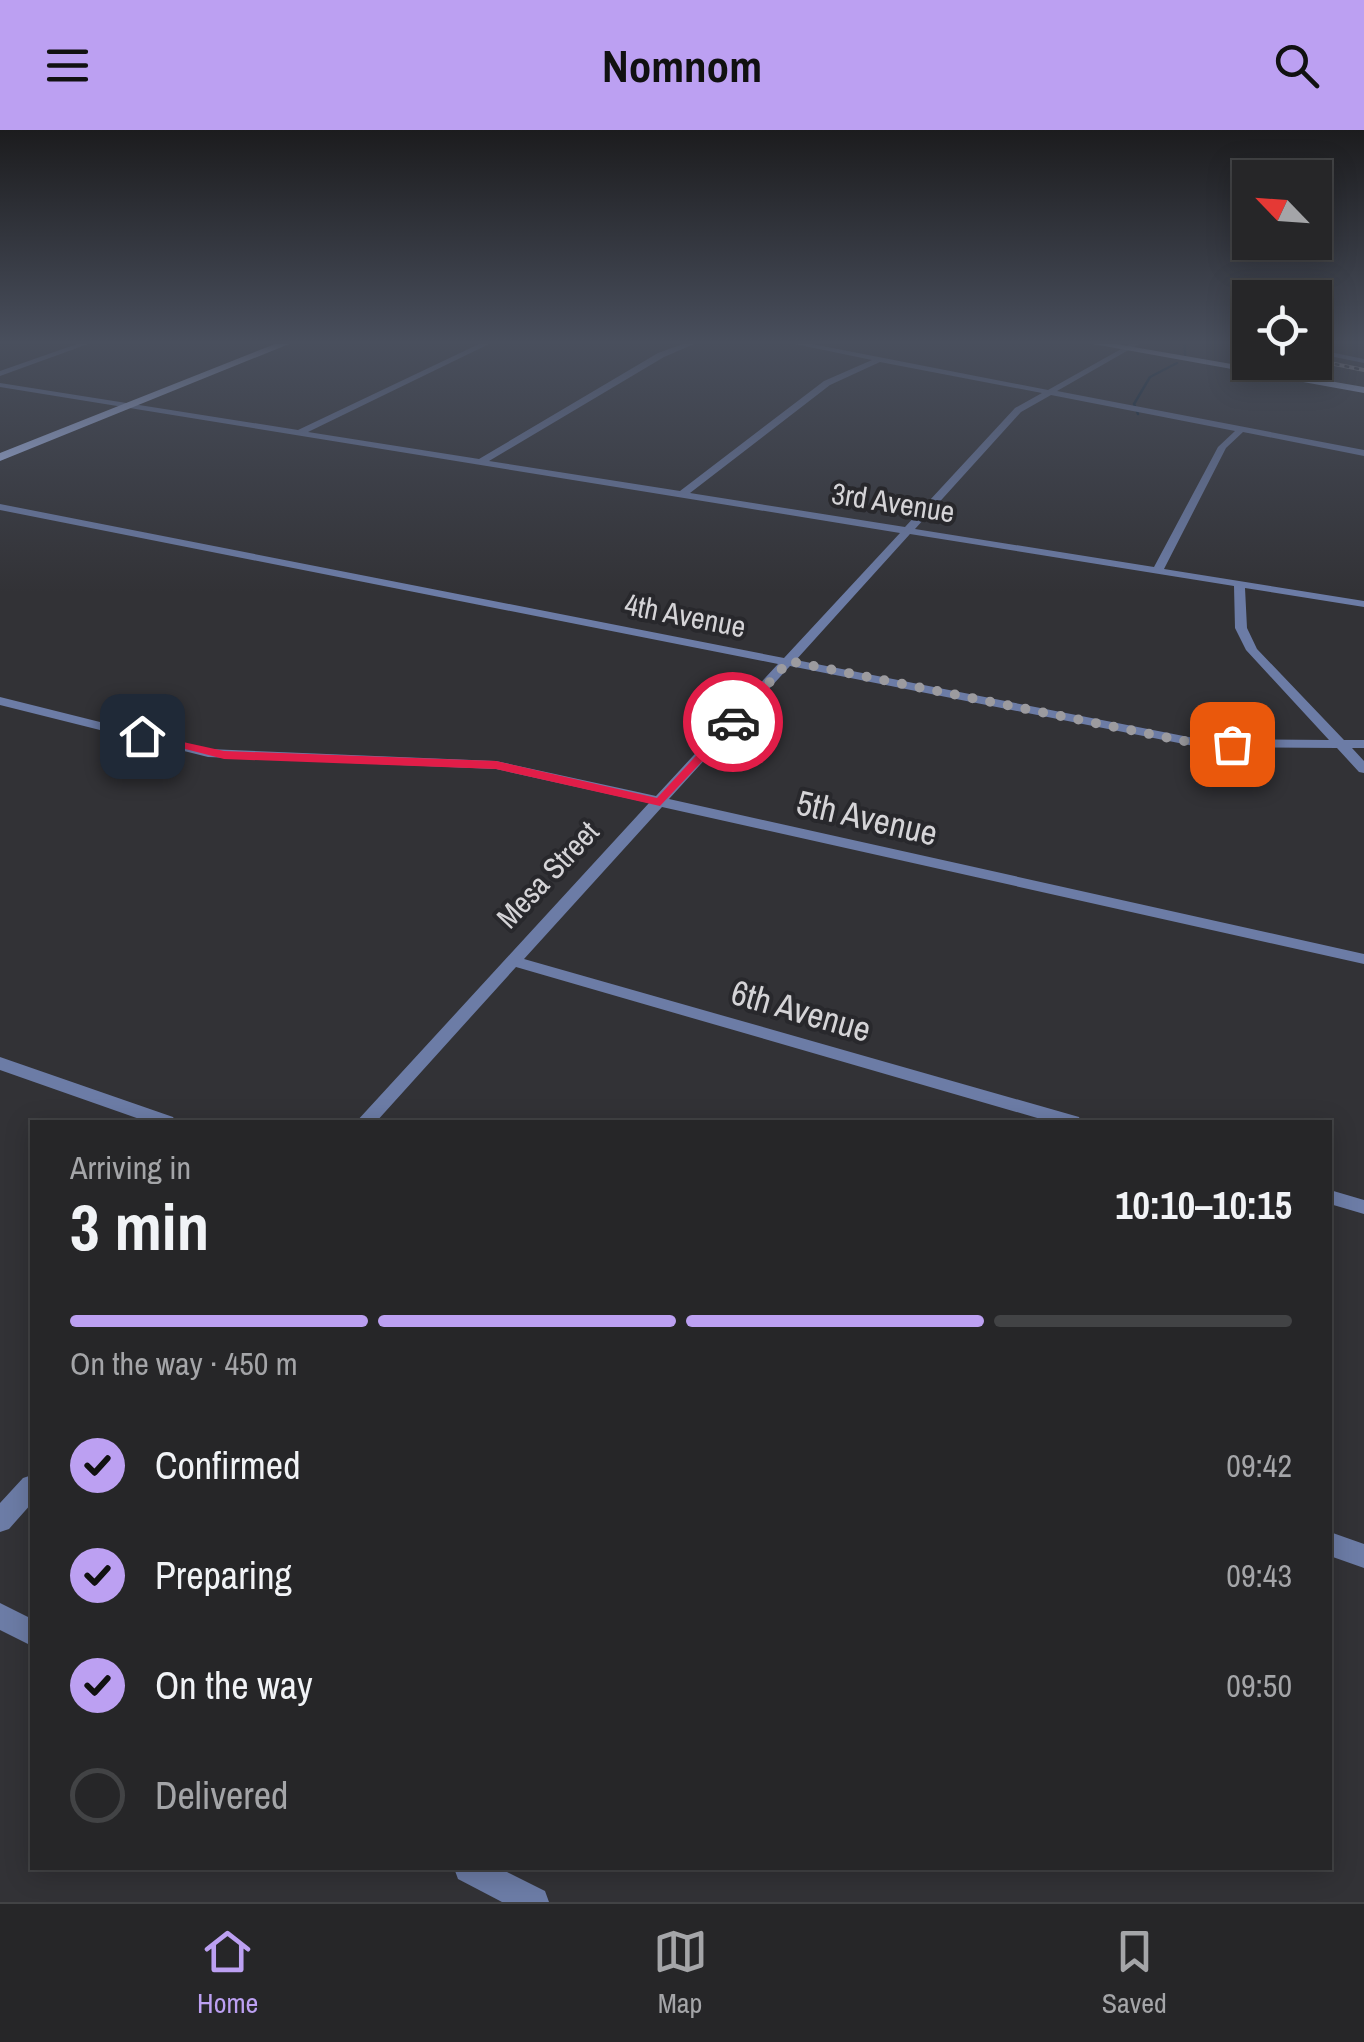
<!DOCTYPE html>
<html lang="en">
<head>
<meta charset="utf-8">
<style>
  :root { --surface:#262628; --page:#323234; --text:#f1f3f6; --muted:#a4a5a8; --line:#424345; --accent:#bca0f2 }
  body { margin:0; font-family:"Archivo Narrow",sans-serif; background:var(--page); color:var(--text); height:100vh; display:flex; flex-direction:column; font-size:38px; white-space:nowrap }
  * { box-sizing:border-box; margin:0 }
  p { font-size:32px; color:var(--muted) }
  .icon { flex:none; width:55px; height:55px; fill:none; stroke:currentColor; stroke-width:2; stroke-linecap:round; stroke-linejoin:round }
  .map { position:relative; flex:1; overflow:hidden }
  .drawer { position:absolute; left:30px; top:990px; width:1302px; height:750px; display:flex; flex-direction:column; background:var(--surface); border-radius:0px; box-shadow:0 5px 25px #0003,0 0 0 2px var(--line) }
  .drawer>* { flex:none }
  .needle { width:65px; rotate:295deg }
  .tools { position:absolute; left:1232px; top:30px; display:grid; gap:20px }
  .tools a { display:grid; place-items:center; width:100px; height:100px; border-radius:0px; background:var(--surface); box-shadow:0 5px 25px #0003,0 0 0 2px var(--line); font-size:50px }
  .pin { position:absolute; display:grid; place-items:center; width:85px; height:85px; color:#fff; margin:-42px; border-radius:20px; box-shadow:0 5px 15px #0006 }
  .courier { position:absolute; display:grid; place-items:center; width:100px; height:100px; margin:-50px; border:8px solid #e11d48; border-radius:50%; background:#fff; color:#222; box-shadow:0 2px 12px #0007 }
  .summary em { font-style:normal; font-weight:800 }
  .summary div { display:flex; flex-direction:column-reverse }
  .summary { display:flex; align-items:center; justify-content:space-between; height:170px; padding:0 40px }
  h1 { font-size:65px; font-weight:800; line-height:75px }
  .bar { display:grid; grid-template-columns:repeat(4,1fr); gap:15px 10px; align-content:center; height:120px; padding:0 40px }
  .bar i { height:12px; border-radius:8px; background:var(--line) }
  .bar .active { background:var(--accent) }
  .bar p { grid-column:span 4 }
  ol { padding:0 40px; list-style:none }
  li { display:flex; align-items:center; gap:30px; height:110px }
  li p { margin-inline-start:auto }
  li .icon { padding:10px; border-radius:50%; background:var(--accent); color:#111; stroke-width:4 }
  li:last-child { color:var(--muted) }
  li i { width:55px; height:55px; border:5px solid var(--line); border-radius:50% }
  header { display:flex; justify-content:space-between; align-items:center; height:130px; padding:0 40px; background:var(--accent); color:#111; font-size:45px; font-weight:800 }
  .tabs { display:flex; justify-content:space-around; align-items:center; height:140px; border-top:2px solid var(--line); background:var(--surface); font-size:28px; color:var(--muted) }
  .tabs a { display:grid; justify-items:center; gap:5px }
  .tabs .active { color:var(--accent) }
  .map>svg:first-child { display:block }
</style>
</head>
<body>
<header><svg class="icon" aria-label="menu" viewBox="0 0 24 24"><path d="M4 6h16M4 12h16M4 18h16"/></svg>Nomnom<svg class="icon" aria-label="search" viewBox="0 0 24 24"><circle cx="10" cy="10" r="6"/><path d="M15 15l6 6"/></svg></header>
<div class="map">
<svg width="1364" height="1772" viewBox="0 0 1364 1772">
  <rect width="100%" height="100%" fill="#323236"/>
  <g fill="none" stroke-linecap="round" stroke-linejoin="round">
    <path stroke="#021f34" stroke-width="2.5" d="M1185 214V225
      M1138 284 1134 274 1150 247 1177 233"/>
    <path fill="#6c7ca6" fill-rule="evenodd" d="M77 214H88L0 246V241Z
      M479 214H489L308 302 479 329 658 223 683 214H694L664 227 489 331 680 361 824 251 872 230 795 214H812L1048 260 1130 214H1139L1057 261 1364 320V326L1243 302 1226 318 1164 439 1364 471V477L1245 458 1247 498 1257 519 1344 610H1364V618H1352L1364 631V643L1359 642 1337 618 1199 617 790 536 669 669 1364 824V834L662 677 524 829 1079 987 1081 992H1051L516 837 376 992H356L649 673 496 639 208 627 0 575V567L208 619 496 631 656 666 778 534 0 380V374L784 528 900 403 0 257V253L298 300ZM880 232 1042 263 1015 278 905 397 690 363 830 255ZM1051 265 1235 301 1218 317 1154 437 915 399 1021 282ZM910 404 1234 456 1235 498 1246 520 1329 610 1199 609 796 530Z
      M1315 219 1364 229V233L1315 223Z
      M0 927 173 987 176 992H148L0 940Z
      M1330 1060 1364 1070V1084L1330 1074Z
      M32 1345V1373L9 1399 0 1402V1373L23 1348Z
      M1330 1402 1364 1414V1438L1330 1426Z
      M0 1473 32 1489V1516L0 1500Z
      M454 1738H499L545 1761 549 1772H502L458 1749Z"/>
    <path fill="#b3c7fb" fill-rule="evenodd" d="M275 214H289L0 331V323Z
      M1093 214H1116L1364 257V263Z"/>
    <defs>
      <path id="rail" d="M1242 214 1250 217
        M1315 230 1364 240"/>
    </defs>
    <use href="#rail" stroke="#b7b6b9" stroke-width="4"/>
    <use href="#rail" stroke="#28282c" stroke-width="2.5" stroke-dasharray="5" stroke-linecap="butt"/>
  </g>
  <linearGradient id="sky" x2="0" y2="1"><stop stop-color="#1c1c1e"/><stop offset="0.46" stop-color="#494f5d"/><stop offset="1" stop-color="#494f5d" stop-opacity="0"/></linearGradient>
  <rect width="1364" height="462" fill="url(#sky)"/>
  <path fill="#e11d48" d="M729 590 739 592 660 676 496 639 224 629 135 606 142 603 224 621 496 631 657 668Z"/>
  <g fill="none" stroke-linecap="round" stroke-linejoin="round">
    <path stroke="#9c9b9f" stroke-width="10" stroke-dasharray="0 18" d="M733 592 789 531 1199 614H1232"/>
  </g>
  <g text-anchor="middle" stroke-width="8" stroke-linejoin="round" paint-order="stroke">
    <g font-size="30" fill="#d5d4d7" stroke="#28282c">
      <text transform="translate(893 373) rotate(9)" y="10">3rd Avenue</text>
      <text transform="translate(685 486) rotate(11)" y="10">4th Avenue</text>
      <text transform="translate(548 745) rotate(-47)" y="10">Mesa Street</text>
    </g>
    <g font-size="35" fill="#d5d4d7" stroke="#28282c">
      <text transform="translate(867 688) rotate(13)" y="12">5th Avenue</text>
      <text transform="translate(801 881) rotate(16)" y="12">6th Avenue</text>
    </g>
  </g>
</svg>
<div class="tools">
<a><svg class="needle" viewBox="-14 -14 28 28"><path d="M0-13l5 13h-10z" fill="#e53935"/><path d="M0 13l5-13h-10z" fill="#a4a5a8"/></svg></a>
<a><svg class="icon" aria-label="locate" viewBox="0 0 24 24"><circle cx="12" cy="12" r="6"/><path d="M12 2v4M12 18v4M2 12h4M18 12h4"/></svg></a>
</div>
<div class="pin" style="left:1232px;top:614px;background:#ea580c"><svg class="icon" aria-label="bag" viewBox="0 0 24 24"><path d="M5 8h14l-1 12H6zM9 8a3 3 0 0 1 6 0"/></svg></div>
<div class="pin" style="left:142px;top:606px;background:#1f2937"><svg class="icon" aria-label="home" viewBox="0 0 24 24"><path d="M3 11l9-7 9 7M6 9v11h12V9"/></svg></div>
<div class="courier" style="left:733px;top:592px"><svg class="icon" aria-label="car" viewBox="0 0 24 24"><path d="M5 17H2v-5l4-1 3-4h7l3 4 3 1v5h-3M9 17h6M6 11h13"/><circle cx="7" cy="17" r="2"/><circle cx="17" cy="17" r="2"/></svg></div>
<section class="drawer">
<div class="summary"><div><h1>3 min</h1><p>Arriving in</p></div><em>10:10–10:15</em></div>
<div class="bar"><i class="active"></i><i class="active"></i><i class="active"></i><i></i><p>On the way · 450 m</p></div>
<ol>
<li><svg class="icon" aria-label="check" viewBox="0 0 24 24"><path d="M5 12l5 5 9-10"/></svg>Confirmed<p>09:42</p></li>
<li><svg class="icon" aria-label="check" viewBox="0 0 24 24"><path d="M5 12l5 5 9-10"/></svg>Preparing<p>09:43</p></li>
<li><svg class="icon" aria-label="check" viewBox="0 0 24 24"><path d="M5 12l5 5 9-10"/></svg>On the way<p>09:50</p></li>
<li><i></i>Delivered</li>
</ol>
</section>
</div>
<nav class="tabs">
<a class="active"><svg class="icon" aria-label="home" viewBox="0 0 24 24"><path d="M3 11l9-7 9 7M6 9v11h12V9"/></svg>Home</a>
<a><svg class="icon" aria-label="map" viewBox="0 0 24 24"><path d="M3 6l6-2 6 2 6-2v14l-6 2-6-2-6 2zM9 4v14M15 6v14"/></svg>Map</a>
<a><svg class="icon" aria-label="saved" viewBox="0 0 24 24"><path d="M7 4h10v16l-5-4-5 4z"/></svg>Saved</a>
</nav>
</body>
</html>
